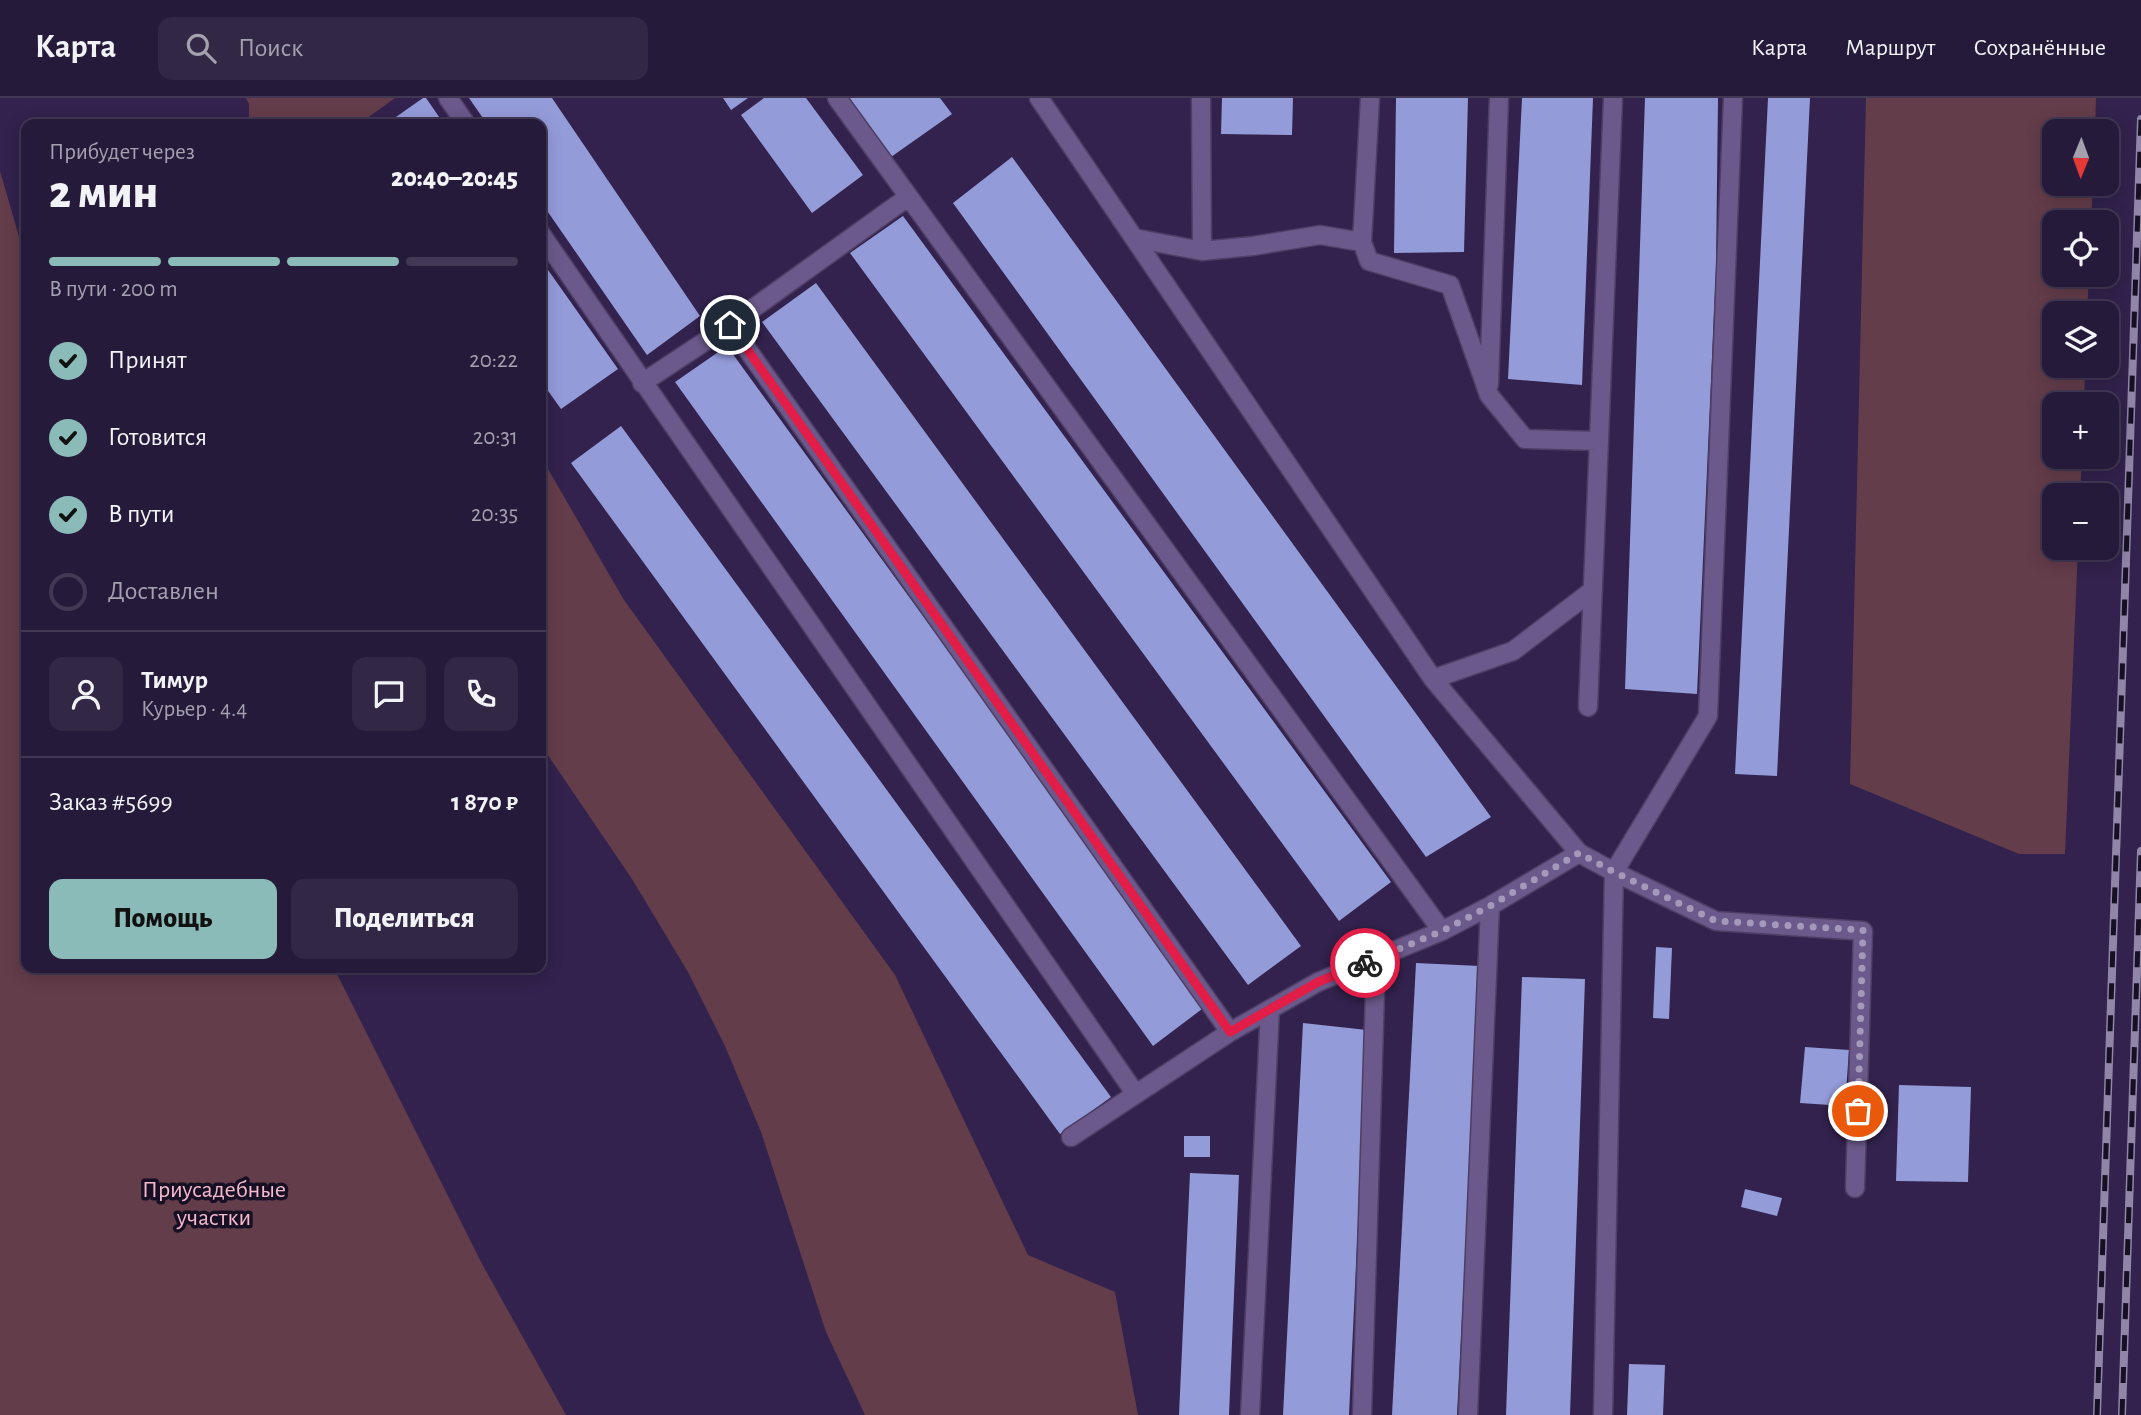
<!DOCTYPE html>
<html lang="ru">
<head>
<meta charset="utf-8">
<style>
  :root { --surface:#261a3a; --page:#322745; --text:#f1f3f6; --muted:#a4a1af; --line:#423854; --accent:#8bbbb9 }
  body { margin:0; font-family:"Alegreya Sans",sans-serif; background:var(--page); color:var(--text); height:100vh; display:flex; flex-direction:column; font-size:26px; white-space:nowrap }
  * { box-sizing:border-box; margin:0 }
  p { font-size:23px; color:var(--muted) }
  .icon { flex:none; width:38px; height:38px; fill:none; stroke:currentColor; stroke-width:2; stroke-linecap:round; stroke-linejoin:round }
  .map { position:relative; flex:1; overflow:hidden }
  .side { position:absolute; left:21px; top:21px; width:525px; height:854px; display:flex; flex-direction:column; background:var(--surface); border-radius:14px; box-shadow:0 4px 18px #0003,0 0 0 2px var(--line) }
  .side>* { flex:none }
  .needle { width:46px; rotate:181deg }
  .buttons { position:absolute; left:2042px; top:21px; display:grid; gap:14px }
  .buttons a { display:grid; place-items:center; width:77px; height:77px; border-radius:14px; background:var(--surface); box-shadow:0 4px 18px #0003,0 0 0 2px var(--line); font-size:35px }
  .pin { position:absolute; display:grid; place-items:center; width:60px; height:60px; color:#fff; margin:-30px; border:4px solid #fff; border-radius:50%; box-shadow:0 2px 7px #0007 }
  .courier { position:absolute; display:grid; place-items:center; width:70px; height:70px; margin:-35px; border:5px solid #e11d48; border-radius:50%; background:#fff; color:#222; box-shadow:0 2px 9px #0007 }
  .headline em { font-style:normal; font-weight:800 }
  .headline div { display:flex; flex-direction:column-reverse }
  .headline { display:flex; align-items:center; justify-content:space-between; height:119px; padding:0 28px }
  h1 { font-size:46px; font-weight:800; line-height:52px }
  .bar { display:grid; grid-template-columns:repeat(4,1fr); gap:10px 7px; align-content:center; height:84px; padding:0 28px }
  .bar i { height:9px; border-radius:5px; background:var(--line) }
  .bar .selected { background:var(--accent) }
  .bar p { grid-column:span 4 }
  .line { display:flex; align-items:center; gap:18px; padding:0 28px; border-top:2px solid var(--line) }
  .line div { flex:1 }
  .round { display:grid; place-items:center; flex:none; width:74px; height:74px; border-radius:14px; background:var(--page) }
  ol { padding:0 28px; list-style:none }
  li { display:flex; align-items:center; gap:21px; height:77px }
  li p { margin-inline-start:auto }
  li .icon { padding:7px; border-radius:50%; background:var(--accent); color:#111; stroke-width:4 }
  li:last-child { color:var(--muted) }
  li i { width:38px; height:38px; border:4px solid var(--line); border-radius:50% }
  .button { display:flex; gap:14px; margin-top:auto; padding:14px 28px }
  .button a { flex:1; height:80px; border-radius:14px; background:var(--accent); color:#111; font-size:28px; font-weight:800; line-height:80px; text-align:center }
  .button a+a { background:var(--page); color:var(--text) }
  header { display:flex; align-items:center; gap:42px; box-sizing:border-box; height:98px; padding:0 35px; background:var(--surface); border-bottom:2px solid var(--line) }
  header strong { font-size:33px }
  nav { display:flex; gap:38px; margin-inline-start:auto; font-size:24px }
  .search { width:490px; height:63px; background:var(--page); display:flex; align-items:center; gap:18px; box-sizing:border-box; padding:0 24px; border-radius:14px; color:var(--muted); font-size:26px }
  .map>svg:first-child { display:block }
</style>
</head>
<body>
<header>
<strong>Карта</strong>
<div class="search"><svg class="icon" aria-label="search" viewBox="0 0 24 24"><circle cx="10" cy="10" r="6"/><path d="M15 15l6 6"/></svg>Поиск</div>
<nav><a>Карта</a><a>Маршрут</a><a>Сохранённые</a></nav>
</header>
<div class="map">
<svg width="2141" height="1317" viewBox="0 0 2141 1317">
  <rect width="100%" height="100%" fill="#32224d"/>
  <path fill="#643d4a" d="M246 0H395L359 26H249V6Z
    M1866 0H2096L2095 33H2054V86H2093L2091 124H2054V177H2089L2087 215H2054V268H2085L2084 306H2054V359H2082L2080 397H2054V450H2078L2065 756H2019L1850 686Z
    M0 73 26 163V870H334L481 1164 566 1317H0Z
    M541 359 624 502 895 877 1028 1157 1115 1194 1138 1317H865L826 1234 761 1034 725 948 688 874 632 781 541 647Z"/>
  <path fill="#949bd9" d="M423 0H426L444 26H386Z
    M469 0H552L700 218 647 257 541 104V26H487Z
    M723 0H748L731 12Z
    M764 0H806L863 77 812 115 741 17Z
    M848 0H940L952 16 891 59Z
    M1222 0H1293L1292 37 1221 36Z
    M1396 0H1468L1464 154 1394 155Z
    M1522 0H1593L1582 287 1508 281Z
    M1645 0H1718L1716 171 1697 596 1625 591Z
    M1768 0H1810L1777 678 1735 676Z
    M1012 59 1491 719 1426 759 953 105Z
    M903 118 1391 784 1339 823 850 155Z
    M541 162 618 271 561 311 541 283Z
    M816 185 1301 848 1248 887 762 224Z
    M727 248 1206 908 1153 948 675 284Z
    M621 328 1111 999 1060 1036 571 365Z
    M1656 849 1672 850 1669 921 1653 920Z
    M1416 865 1480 868 1457 1317H1392Z
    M1522 879 1585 881 1570 1317H1506Z
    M1303 925 1367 932 1349 1317H1283Z
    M1805 949 1849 952 1845 1008 1800 1005Z
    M1899 987 1971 989 1968 1084 1896 1083Z
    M1184 1038H1210V1059H1184Z
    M1190 1075 1239 1077 1229 1317H1179Z
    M1745 1091 1782 1100 1777 1118 1741 1109Z
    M1629 1266 1665 1267 1663 1317H1627Z"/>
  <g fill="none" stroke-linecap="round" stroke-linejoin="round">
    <defs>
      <path id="minor" d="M448 0 466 26
        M837 0 1442 833
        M1039 0 1433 581 1579 755 1490 808 1442 833 1318 884 1230 934 1071 1039
        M1201 0 1202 153
        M1370 0 1362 144 1369 163 1450 187 1489 297 1525 341 1599 343
        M1733 0 1708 618 1614 774 1716 823 1863 833 1855 1090
        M541 136 1135 995
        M1134 140 1202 153 1253 148 1320 137 1362 144
        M730 227 1230 934
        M642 285 730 227 908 99
        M1489 286 1499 0
        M1433 581 1513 553 1593 492
        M1588 609 1613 0
        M1579 755 1614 774 1603 1317
        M1250 1317 1270 911
        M1362 1317 1376 861
        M1468 1317 1490 808"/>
    </defs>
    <use href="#minor" stroke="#4e3e65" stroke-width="21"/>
    <use href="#minor" stroke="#6a598a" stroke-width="18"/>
    <defs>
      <path id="rail" d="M2097 1317 2141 21
        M2122 1317 2141 753"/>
    </defs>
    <use href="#rail" stroke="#9185a8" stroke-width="8"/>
    <use href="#rail" stroke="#171024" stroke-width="5" stroke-dasharray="16" stroke-linecap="butt"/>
  </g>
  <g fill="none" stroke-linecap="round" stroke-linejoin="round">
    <path stroke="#a499ba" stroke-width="7" stroke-dasharray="0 12.6" d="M1365 865 1442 833 1490 808 1579 755 1614 774 1716 823 1863 832 1858 1013"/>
    <path stroke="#e11d48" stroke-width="9" d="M730 227 1230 934 1318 884 1365 865"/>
  </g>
  <g text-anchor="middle" stroke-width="7" stroke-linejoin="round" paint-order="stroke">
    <g font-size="24" fill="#f5b9cb" stroke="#171024">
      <text x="214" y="1099">Приусадебные<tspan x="214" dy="28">участки</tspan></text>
    </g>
  </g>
</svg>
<div class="buttons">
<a><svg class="needle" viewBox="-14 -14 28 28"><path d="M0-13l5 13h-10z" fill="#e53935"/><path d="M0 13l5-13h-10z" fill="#a4a1af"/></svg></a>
<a><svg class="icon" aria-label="locate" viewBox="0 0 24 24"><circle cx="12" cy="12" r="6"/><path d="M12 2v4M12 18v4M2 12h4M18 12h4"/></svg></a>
<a><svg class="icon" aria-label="layers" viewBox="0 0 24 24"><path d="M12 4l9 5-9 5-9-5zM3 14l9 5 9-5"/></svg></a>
<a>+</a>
<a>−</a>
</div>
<div class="pin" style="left:1858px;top:1013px;background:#ea580c"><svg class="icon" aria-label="bag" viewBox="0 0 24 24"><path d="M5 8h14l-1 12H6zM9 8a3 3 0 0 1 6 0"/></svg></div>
<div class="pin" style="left:730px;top:227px;background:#1f2937"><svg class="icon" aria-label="home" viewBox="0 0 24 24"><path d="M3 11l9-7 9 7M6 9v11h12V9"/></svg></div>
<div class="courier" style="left:1365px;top:865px"><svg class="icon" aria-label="bike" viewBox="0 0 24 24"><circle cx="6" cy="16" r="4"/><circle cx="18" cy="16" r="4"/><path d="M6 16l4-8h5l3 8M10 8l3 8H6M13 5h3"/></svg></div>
<section class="side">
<div class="headline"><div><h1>2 мин</h1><p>Прибудет через</p></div><em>20:40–20:45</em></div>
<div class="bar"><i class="selected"></i><i class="selected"></i><i class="selected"></i><i></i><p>В пути · 200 m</p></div>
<ol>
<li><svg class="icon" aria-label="check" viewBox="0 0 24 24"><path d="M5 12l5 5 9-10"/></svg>Принят<p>20:22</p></li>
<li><svg class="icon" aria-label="check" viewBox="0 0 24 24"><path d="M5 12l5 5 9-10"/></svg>Готовится<p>20:31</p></li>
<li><svg class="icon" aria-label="check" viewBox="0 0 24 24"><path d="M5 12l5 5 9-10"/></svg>В пути<p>20:35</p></li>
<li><i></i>Доставлен</li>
</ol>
<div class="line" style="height:126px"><a class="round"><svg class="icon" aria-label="person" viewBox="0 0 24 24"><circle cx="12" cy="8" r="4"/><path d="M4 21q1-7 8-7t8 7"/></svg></a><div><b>Тимур</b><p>Курьер · 4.4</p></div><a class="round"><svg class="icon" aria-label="chat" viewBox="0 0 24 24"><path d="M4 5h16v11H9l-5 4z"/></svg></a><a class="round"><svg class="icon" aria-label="phone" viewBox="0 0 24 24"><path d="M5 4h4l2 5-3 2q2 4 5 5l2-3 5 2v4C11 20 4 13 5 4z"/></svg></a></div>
<div class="line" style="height:91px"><div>Заказ #5699</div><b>1 870 ₽</b></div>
<div class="button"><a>Помощь</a><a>Поделиться</a></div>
</section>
</div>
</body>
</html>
